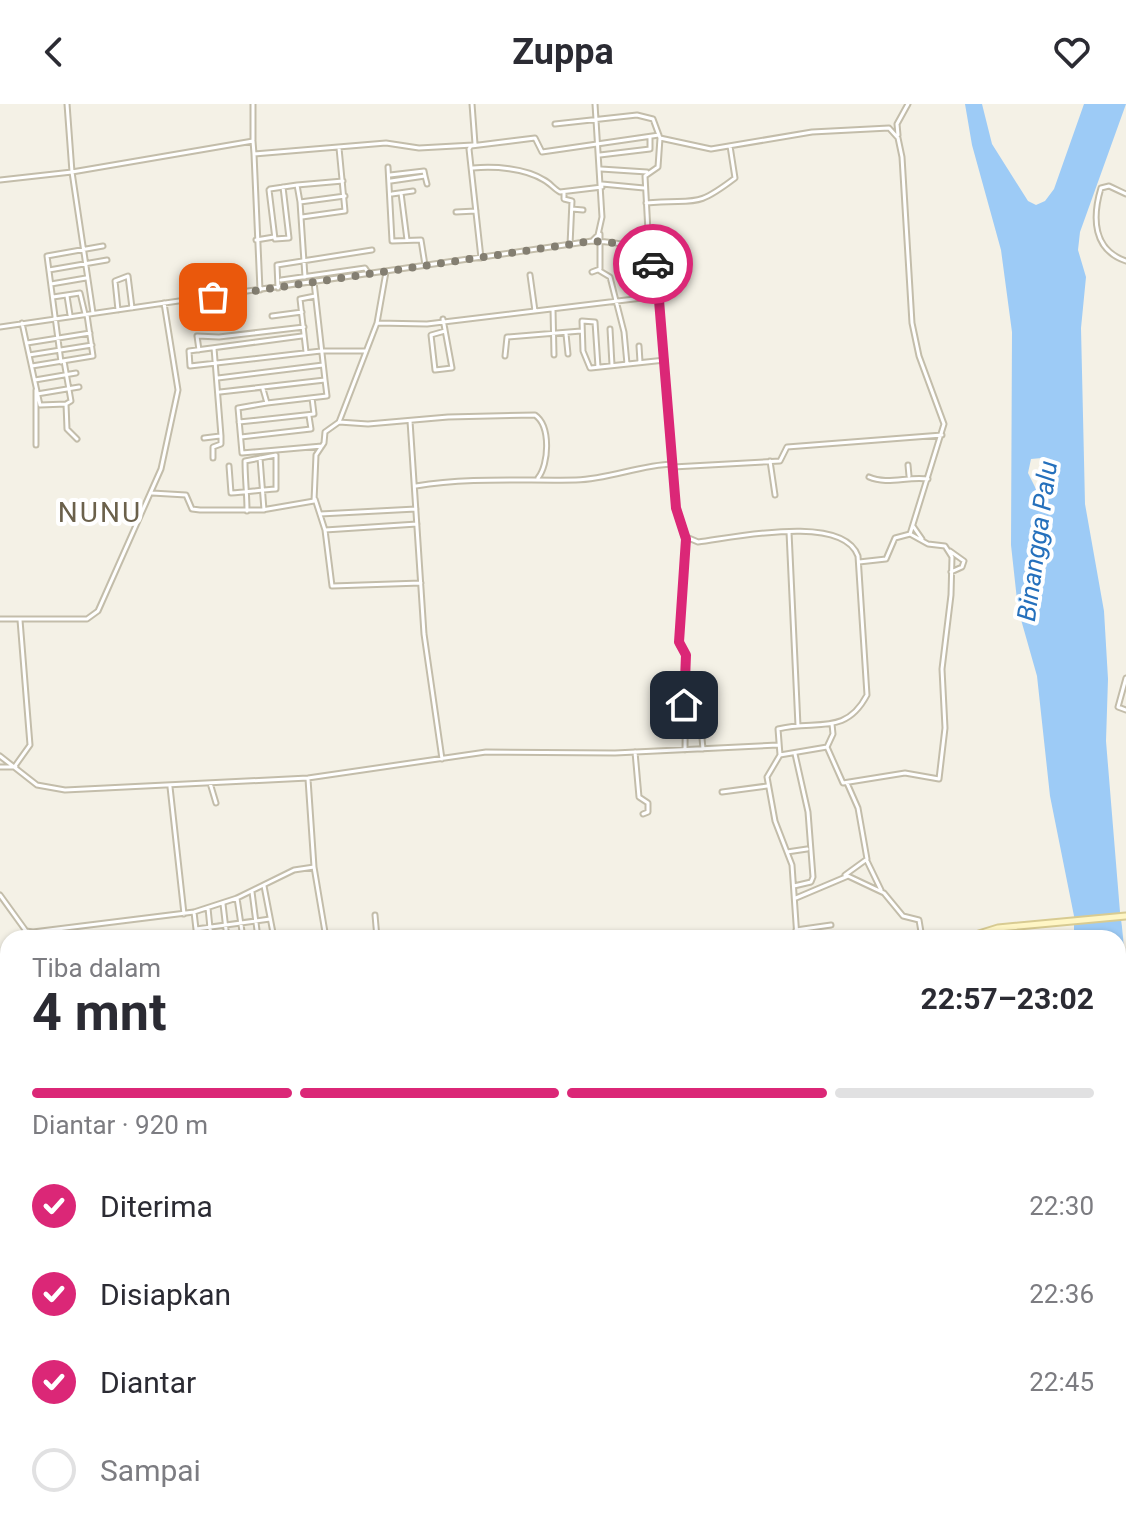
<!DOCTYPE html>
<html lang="id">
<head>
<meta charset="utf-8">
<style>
  :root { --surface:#fff; --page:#f7f7f7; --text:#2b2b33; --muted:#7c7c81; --line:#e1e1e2; --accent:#db2777 }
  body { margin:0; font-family:Roboto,sans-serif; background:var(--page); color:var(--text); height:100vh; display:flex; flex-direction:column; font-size:30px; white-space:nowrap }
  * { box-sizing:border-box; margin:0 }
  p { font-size:26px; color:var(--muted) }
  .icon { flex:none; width:44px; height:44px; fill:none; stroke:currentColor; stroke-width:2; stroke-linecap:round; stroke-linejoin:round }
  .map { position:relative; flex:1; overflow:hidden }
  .side { position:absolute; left:0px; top:826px; width:1126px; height:602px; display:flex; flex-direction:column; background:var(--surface); border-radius:24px 24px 0 0; box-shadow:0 2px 6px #0004 }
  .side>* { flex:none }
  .pin { position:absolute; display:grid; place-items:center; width:68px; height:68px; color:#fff; margin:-34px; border-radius:16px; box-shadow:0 4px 12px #0006 }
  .courier { position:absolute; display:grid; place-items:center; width:80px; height:80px; margin:-40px; border:6px solid #db2777; border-radius:50%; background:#fff; color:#222; box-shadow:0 2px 10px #0007 }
  .summary em { font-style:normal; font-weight:700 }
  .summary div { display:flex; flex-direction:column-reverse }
  .summary { display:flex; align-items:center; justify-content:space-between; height:136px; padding:0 32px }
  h1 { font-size:52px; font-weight:700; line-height:60px }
  .bar { display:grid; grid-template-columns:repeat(4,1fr); gap:12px 8px; align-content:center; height:96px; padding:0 32px }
  .bar i { height:10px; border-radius:6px; background:var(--line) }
  .bar .on { background:var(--accent) }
  .bar p { grid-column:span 4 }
  ol { padding:0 32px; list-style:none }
  li { display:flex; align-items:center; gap:24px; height:88px }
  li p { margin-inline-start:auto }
  li .icon { padding:8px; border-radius:50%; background:var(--accent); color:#fff; stroke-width:4 }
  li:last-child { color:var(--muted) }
  li i { width:44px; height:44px; border:4px solid var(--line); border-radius:50% }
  header { display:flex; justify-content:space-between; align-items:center; height:104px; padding:0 32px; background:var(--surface); font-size:36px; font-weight:700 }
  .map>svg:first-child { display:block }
</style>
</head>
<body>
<header><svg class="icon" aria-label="back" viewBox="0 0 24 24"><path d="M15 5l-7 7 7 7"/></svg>Zuppa<svg class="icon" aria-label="heart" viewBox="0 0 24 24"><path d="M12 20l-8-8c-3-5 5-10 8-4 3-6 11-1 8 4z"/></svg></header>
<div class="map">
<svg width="1126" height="1427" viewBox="0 0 1126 1427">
  <rect width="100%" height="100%" fill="#f4f1e6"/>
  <path fill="#9dcbf6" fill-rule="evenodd" d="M965 0H982L992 40 1028 97 1036 101 1045 97 1054 85 1084 0H1126L1080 128 1078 146 1086 173 1081 224 1085 400 1104 507 1108 575 1106 637 1120 808C1126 847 1126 883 1118 921V834H1074V812L1050 692 1037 572 1018 505 1011 441 1012 228 1001 146 972 41ZM1042 354 1055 370 1056 383 1051 388 1036 385 1028 369 1031 355Z
    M756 1420H855V1427H754Z"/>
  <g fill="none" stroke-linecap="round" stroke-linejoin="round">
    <path stroke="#9dcbf6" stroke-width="6" d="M1118 1094 1120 1106 1126 1112"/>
    <defs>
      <path id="street" d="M253 0V36
        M472 0 475 40
        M555 20 637 11 653 15 660 34 658 63 645 72 649 146 646 152
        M898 31 897 20 908 0
        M660 34 711 45 812 28 889 24 898 34 902 53 912 219 919 252 944 320 910 430 895 434 886 455 859 458
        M600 51 650 45V33
        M388 63 392 137 421 136 425 161
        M473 64C494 62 525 64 544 76 550 79 554 85 560 88L602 83
        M601 65 647 68
        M390 71 424 67 425 72
        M0 76 72 68 67 0
        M343 77 297 81 300 98 345 92
        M391 77 425 72 427 80
        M602 80 644 84
        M283 83 289 134 275 135 269 86 270 85 297 81
        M564 88V95L572 97 570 141
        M401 89 407 136
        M392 90 413 87
        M1126 90 1109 82 1101 84C1092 114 1093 146 1126 157
        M300 98 305 173
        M646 99C697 94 693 106 735 74L730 42
        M572 105 583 106
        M456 108 476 107
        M302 113 345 107 339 44
        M256 136 274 133
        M592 137 598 131 602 113 595 0
        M481 154 469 45 471 42 535 34 542 48 659 31
        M49 166 107 156
        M600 167 610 173 624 228 627 260
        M592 168 600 165V130
        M530 171 535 207
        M281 176 365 164 369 170
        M51 180 86 174
        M278 184 277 161 372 146
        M260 186 254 50 386 39 419 44 473 41
        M67 192 70 211
        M53 193 80 189 85 210
        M553 205 554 251
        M118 206 115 177 128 172 132 204
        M93 209 72 68 253 37 254 50
        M272 212 302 208
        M443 215 452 264 435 266 431 231 445 227
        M22 219 40 301 66 300
        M377 219 427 220 659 192
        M0 223 592 137C617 138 650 140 657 170L676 404 684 432 698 438C733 434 843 409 858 452L867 591C845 633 815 615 778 625L780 651 767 673 775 717 792 761 797 834
        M610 225 612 261
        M566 230 568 250
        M302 232 189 247 190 262 321 247H366
        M27 239 90 229
        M639 242 640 258
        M199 246 197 232 219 233 304 223
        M306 248 300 195 315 192
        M29 251 92 241
        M505 252 507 233 581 227
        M64 257 71 297 66 300 67 325 77 335
        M61 258 47 152 103 142
        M32 262 93 252 87 211
        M598 263 595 218 582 217 583 247 590 264H591L665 256
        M218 274 323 261
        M35 276 76 269
        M263 285 267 299 327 292 325 276
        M220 288 325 276 314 178
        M37 290 79 283
        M267 299 238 304 242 349 322 342
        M410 317 424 530 442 655
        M239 318 314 310 312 294
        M339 318 368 320 448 313 535 311C551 322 549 360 538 374
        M241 333 311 325 309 312
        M204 334 220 332
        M36 341V286
        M213 354V343L221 340V332L214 244
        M260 354 264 406
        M770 357 775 391
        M908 361 909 372
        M229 362 231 389C246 388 261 386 276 385V351L245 357C245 374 247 390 247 407
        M673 363 780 357 787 343 942 331
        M869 373C887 381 908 372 928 375
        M416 382C469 373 522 377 576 376 610 375 639 361 673 360
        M152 389 186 391 192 405 200 406H262L314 397 316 351 324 339 325 328 339 318 377 219 386 168
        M315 395 325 426 417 420
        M320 410 416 405
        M913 422 922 435
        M325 426 332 482 421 479
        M789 428 798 622
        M950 447 964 457 962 463 951 468
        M0 515H87L98 507 161 365 178 286 164 199
        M1126 574 1118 603 1126 606
        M700 613 703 645
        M827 643 843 679 905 669 939 675 945 624 942 565 951 491 952 453 945 442 928 440 910 430
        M685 646 686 551 679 541 686 435
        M635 648 639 693 648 699V708L643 710
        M780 651 827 643 833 630 832 620
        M0 652 37 681 65 686 308 674 486 648 615 649 778 641
        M15 662 30 641 20 516
        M0 663H16
        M308 675 314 763 326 834
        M210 679 216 699
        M170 683 184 810
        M722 688 767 682
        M787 748 807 745
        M867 757 881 786
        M845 771 867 755 858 704 847 679
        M264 782 274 834
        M794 782 811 778 813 773 808 708 795 650
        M252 788 258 834
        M0 791 26 827 33 828 194 808 237 794 294 766 314 763
        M237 794 243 834
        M796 794 848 772 884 789 903 812 919 816 922 834
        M223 800 227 834
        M208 804 211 834
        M194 808 197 834
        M375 811 377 834
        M196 825 270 815
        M796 826 831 821
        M0 1273 8 1276
        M0 1306 8 1305
        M1118 1384 1126 1382
        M0 1387H8
        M536 1427 538 1420"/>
      <path id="secondary" d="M966 834 998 824 1126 812
        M0 932 8 930"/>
    </defs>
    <use href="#street" stroke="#c3bdaa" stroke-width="7"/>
    <use href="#secondary" stroke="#d8cb92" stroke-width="9"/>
    <use href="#street" stroke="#fff" stroke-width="3"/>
    <use href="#secondary" stroke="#fff6c5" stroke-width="5"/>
  </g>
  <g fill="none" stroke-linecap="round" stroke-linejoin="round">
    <path stroke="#847f72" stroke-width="8" stroke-dasharray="0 14.4" d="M213 193 592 137 628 140 653 160"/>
    <path stroke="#db2777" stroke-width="10" d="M653 160 658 184 676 404 686 435 679 538 686 551 684 601"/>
  </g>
  <g text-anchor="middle" stroke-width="8" stroke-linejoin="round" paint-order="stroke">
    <g font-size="26" font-style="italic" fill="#2570bc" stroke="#fff">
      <text transform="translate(1037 437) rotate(-82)" y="9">Binangga Palu</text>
    </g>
    <g font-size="28" letter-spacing="2" fill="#6b614b" stroke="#fff">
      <text x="100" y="418">NUNU</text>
    </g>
  </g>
</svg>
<div class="pin" style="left:213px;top:193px;background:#ea580c"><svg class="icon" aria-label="bag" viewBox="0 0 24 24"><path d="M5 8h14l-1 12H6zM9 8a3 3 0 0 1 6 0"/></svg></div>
<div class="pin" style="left:684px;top:601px;background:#1f2937"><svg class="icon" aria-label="home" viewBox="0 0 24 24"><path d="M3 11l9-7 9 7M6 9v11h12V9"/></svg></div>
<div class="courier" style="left:653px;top:160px"><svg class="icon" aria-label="car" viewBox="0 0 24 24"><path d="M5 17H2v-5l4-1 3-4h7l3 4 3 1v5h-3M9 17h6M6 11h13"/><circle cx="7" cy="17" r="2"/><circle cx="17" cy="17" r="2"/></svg></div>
<section class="side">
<div class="summary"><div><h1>4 mnt</h1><p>Tiba dalam</p></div><em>22:57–23:02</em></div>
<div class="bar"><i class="on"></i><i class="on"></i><i class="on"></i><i></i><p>Diantar · 920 m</p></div>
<ol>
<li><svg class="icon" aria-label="check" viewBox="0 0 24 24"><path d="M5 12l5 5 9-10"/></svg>Diterima<p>22:30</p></li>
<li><svg class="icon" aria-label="check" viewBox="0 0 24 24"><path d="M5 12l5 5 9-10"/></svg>Disiapkan<p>22:36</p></li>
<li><svg class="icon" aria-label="check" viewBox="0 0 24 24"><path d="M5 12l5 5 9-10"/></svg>Diantar<p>22:45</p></li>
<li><i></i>Sampai</li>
</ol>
</section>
</div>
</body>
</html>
